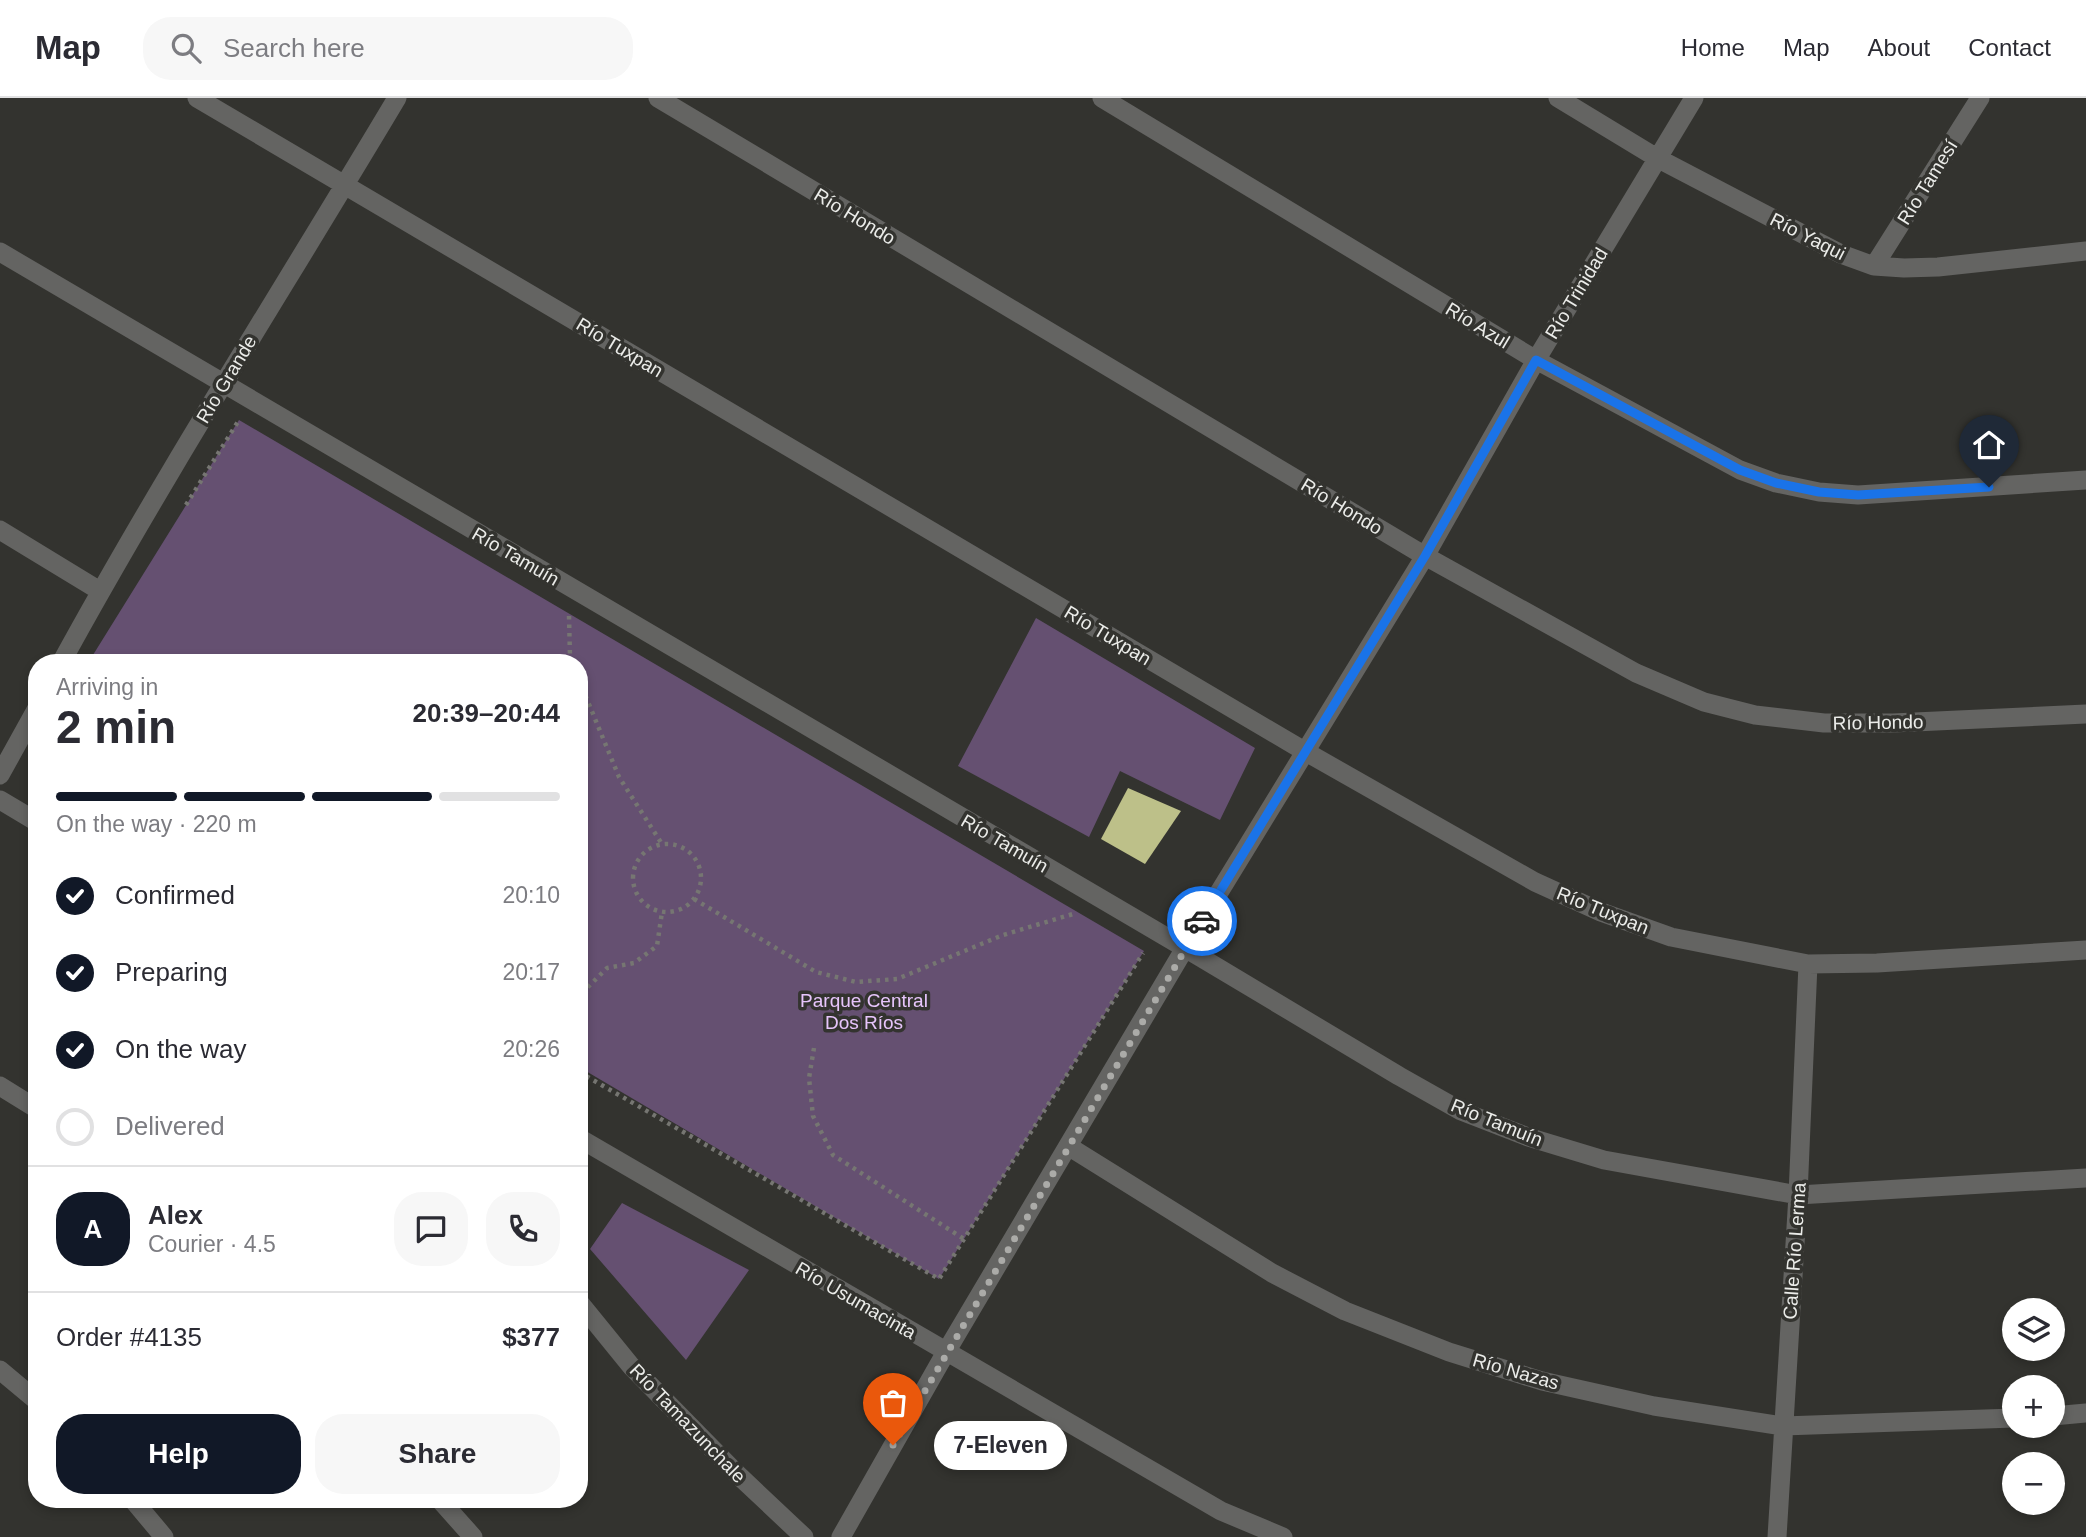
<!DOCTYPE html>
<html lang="en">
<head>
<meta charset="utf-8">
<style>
  :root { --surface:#fff; --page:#f7f7f7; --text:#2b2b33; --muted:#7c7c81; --line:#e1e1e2; --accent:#111827 }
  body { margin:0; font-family:Arial,sans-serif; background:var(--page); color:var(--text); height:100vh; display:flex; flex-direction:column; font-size:26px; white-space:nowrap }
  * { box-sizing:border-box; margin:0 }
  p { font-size:23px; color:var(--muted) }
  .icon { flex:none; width:38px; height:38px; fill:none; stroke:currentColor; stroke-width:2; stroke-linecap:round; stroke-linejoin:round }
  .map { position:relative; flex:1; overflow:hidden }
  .details { position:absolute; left:28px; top:556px; width:560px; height:854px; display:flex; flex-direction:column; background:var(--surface); border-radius:28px; box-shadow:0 4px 10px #0003 }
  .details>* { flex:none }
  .controls { position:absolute; left:2002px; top:1200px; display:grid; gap:14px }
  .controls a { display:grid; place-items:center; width:63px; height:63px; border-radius:50%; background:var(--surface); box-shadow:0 4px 10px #0003; font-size:35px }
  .pin { position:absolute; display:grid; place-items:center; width:60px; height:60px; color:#fff; margin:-72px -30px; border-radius:50% 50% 50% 0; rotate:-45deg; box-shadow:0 0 7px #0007 }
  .pin .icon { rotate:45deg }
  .courier { position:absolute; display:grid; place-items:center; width:70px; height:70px; margin:-35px; border:5px solid #1a73e8; border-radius:50%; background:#fff; color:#222; box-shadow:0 2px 9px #0007 }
  .bubble { position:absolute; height:49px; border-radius:24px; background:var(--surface); box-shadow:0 4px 10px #0003; font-size:23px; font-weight:700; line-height:49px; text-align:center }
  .summary em { font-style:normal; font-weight:700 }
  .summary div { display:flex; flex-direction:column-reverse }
  .summary { display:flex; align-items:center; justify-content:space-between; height:119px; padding:0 28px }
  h1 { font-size:46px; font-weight:700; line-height:52px }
  .bar { display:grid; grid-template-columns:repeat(4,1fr); gap:10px 7px; align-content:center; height:84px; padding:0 28px }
  .bar i { height:9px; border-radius:5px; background:var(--line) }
  .bar .on { background:var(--accent) }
  .bar p { grid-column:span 4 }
  .line { display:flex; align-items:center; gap:18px; padding:0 28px; border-top:2px solid var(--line) }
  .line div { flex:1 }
  .round { display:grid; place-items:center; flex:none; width:74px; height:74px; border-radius:28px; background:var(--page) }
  ol { padding:0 28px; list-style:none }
  li { display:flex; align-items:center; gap:21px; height:77px }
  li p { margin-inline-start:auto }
  li .icon { padding:7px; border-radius:50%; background:var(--accent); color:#fff; stroke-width:4 }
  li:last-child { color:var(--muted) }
  li i { width:38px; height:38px; border:4px solid var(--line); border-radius:50% }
  .cta { display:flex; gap:14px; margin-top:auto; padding:14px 28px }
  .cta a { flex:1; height:80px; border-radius:28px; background:var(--accent); color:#fff; font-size:28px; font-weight:700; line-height:80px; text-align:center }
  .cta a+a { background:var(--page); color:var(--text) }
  header { display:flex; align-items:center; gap:42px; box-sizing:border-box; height:98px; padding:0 35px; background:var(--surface); border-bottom:2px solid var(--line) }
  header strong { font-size:33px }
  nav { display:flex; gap:38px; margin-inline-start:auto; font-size:24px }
  .search { width:490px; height:63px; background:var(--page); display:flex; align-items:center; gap:18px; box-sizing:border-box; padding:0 24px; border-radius:28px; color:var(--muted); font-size:26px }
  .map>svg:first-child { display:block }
</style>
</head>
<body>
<header>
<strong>Map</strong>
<div class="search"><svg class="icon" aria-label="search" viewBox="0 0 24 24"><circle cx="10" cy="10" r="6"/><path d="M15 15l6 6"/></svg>Search here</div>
<nav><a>Home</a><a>Map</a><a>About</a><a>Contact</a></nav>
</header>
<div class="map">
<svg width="2086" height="1439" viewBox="0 0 2086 1439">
  <rect width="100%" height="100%" fill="#33332f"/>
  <path fill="#655071" d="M239 322 1144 853 939 1181 579 969V565H88Z
    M1036 520 1255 650 1220 722 1120 673 1089 739 958 668Z
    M622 1105 749 1172 686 1262 590 1151Z"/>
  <path fill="#bdc089" d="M1128 690 1181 713 1145 766 1101 741Z"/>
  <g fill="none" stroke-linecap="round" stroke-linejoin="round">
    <path stroke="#767672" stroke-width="4.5" stroke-dasharray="3.5 5" stroke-linecap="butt" d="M186 407 239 322
      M569 518 570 559 572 565
      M579 582 619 679 662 746
      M633 780a34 34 0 1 1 68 0a34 34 0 1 1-68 0Z
      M694 801 816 874 856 884 897 881 1003 837 1073 816
      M579 922 587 890 607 870 634 865 657 848 662 814
      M814 950 809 980 813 1018 833 1057 964 1141
      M579 974 939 1181 1143 855"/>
    <path stroke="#646462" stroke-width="19" d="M197 0 1306 654 1535 784 1601 814 1671 839 1808 866 1877 865 2086 852
      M658 0 1425 458 1636 575 1704 604 1755 617 1824 625H1893L2086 616
      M1102 0 1536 262 1740 372 1776 385 1819 394 1858 397 2086 382
      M1558 0 1657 60 1841 156 1874 168 1904 170 1938 169 2086 153
      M0 154 1185 850 1399 978 1461 1013 1528 1039 1604 1062 1798 1097 2086 1080
      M1874 168 1980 0
      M0 432 100 493
      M61 565C166 373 285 188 397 0
      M0 677 37 610
      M0 702 37 724
      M0 988 37 1011
      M579 1040 1221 1413 1283 1439
      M1068 1048 1272 1175 1345 1213 1449 1254 1542 1283 1654 1308 1783 1328 2014 1320
      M579 1204 631 1268 735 1374 804 1439
      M0 1272 37 1303
      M2053 1318 2086 1315
      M133 1402 164 1439
      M440 1402 473 1439
      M841 1439 946 1254 1185 850 1425 458 1536 262 1694 0
      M1777 1439 1798 1097 1808 866"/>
  </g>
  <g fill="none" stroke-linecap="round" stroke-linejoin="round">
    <path stroke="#ababa8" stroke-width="7" stroke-dasharray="0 12.6" d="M893 1347 1202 823"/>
    <path stroke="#1a73e8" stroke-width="9" d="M1202 823 1425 458 1536 262 1740 372 1776 385 1819 394 1858 397 1989 389"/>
  </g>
  <g text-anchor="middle" stroke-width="7" stroke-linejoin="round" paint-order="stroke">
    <g font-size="19" fill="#ebece9" stroke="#33332f">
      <text transform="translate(1927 84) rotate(-58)" y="7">Río Tamesí</text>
      <text transform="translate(855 118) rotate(31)" y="7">Río Hondo</text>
      <text transform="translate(1808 138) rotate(27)" y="7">Río Yaqui</text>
      <text transform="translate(1576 195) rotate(-59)" y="7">Río Trinidad</text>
      <text transform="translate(1478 227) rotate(31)" y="7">Río Azul</text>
      <text transform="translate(620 249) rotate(31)" y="7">Río Tuxpan</text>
      <text transform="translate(226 281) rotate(-59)" y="7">Río Grande</text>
      <text transform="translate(1342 408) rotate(31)" y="7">Río Hondo</text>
      <text transform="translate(516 458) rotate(30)" y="7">Río Tamuín</text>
      <text transform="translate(1108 537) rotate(31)" y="7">Río Tuxpan</text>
      <text transform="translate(1878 624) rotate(-1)" y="7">Río Hondo</text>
      <text transform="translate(1005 745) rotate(30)" y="7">Río Tamuín</text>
      <text transform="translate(1603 812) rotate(22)" y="7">Río Tuxpan</text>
      <text transform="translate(1497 1024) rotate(22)" y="7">Río Tamuín</text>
      <text transform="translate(1794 1153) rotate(-86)" y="7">Calle Río Lerma</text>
      <text transform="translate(856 1202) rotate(30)" y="7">Río Usumacinta</text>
      <text transform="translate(1516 1273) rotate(16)" y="7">Río Nazas</text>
      <text transform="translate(688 1325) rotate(46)" y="7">Río Tamazunchale</text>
    </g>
    <g font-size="19" fill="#e7c5fc" stroke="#33332f">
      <text x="864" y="909">Parque Central<tspan x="864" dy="22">Dos Ríos</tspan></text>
    </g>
  </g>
</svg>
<div class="controls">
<a><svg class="icon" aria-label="layers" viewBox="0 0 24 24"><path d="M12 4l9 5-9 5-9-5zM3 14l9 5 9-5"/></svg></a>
<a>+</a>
<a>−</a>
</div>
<div class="pin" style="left:893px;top:1347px;background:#ea580c"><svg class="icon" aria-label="bag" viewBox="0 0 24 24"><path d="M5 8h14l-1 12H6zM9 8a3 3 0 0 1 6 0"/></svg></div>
<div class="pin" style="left:1989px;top:389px;background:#1f2937"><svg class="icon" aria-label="home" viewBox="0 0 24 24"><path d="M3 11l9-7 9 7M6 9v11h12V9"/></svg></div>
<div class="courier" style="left:1202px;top:823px"><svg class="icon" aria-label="car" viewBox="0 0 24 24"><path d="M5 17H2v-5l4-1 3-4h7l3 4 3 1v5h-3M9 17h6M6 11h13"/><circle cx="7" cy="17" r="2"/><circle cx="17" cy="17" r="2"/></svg></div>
<div class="bubble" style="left:934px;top:1323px;width:133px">7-Eleven</div>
<section class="details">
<div class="summary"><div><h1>2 min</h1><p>Arriving in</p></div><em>20:39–20:44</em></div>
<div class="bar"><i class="on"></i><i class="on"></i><i class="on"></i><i></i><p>On the way · 220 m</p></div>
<ol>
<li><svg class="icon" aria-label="check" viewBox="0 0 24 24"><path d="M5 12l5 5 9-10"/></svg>Confirmed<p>20:10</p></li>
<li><svg class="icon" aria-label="check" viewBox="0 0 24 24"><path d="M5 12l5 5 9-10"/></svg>Preparing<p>20:17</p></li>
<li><svg class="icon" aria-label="check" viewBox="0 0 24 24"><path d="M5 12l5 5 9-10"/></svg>On the way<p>20:26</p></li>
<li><i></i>Delivered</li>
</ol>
<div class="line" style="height:126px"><b class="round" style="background:var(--accent);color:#fff">A</b><div><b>Alex</b><p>Courier · 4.5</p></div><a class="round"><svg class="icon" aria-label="chat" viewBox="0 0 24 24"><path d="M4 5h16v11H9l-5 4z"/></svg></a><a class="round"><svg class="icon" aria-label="phone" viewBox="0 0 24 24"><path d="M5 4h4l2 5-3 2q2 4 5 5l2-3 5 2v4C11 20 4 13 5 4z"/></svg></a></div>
<div class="line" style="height:91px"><div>Order #4135</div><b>$377</b></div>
<div class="cta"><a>Help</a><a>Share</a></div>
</section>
</div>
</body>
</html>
